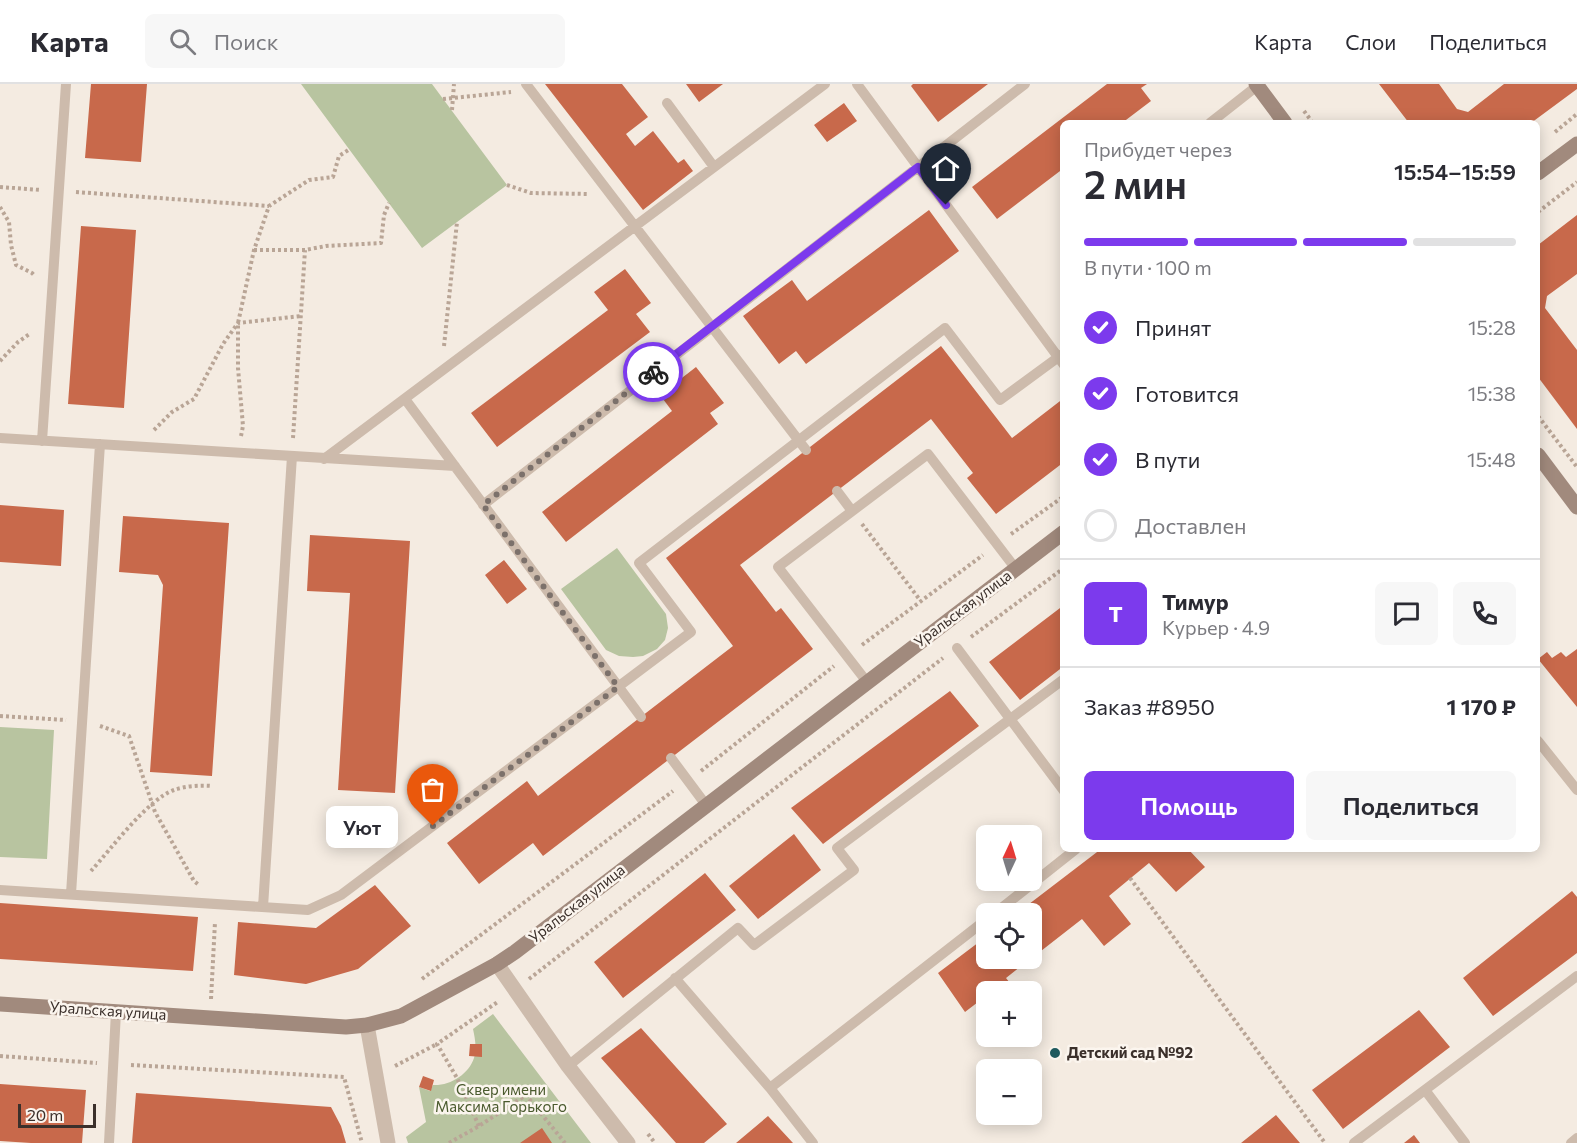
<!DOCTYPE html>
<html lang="ru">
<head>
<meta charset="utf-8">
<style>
  :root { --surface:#fff; --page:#f7f7f7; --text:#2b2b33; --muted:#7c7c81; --line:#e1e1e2; --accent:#7c3aed }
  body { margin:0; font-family:Commissioner,sans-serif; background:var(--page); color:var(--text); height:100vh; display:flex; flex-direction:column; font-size:22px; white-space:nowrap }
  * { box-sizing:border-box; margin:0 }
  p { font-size:20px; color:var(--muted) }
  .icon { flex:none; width:33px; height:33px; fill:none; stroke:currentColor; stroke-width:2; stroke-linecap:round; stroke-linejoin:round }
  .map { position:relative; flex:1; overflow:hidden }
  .side { position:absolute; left:1060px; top:36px; width:480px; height:732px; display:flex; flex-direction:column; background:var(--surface); border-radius:9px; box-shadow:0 3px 15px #0003 }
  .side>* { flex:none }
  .needle { width:39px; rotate:4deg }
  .buttons { position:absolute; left:976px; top:741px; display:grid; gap:12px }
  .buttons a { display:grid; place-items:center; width:66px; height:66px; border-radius:9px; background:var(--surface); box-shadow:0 3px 15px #0003; font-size:30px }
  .scale { position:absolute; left:18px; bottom:15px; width:78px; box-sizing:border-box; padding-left:6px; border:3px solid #3b302b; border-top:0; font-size:16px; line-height:21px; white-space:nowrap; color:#3b302b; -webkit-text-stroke:4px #fbf5ee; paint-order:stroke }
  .pin { position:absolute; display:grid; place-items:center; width:51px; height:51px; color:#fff; margin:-62px -26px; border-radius:50% 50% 50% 0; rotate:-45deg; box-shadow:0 0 6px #0007 }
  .pin .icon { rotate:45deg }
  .courier { position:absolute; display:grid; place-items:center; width:60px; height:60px; margin:-30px; border:4px solid #7c3aed; border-radius:50%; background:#fff; color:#222; box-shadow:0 2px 8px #0007 }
  .bubble { position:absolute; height:42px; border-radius:9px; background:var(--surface); box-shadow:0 3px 15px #0003; font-size:20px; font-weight:600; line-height:42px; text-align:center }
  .headline em { font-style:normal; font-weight:600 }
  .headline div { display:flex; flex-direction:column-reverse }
  .headline { display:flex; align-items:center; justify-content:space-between; height:102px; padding:0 24px }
  h1 { font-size:39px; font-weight:600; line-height:45px }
  .bar { display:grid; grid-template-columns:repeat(4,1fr); gap:9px 6px; align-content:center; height:72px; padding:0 24px }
  .bar i { height:8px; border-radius:4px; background:var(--line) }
  .bar .active { background:var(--accent) }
  .bar p { grid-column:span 4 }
  .line { display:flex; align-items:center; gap:15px; padding:0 24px; border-top:2px solid var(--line) }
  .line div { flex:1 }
  .round { display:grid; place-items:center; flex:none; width:63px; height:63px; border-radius:9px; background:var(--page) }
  ol { padding:0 24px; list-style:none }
  li { display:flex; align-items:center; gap:18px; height:66px }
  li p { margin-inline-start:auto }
  li .icon { padding:6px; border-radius:50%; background:var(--accent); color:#fff; stroke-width:4 }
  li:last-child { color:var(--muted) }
  li i { width:33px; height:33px; border:3px solid var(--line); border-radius:50% }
  .action { display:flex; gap:12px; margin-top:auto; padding:12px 24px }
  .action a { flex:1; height:69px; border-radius:9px; background:var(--accent); color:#fff; font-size:24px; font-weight:600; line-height:69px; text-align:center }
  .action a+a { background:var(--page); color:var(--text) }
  header { display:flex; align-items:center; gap:36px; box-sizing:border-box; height:84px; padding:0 30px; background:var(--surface); border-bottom:2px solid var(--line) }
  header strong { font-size:28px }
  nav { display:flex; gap:33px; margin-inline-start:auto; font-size:21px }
  .search { width:420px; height:54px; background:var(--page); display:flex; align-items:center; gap:15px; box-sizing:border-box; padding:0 21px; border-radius:9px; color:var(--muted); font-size:22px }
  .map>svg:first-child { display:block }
</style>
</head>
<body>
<header>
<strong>Карта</strong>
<div class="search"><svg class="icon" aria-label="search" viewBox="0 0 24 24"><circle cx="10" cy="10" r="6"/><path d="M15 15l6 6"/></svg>Поиск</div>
<nav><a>Карта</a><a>Слои</a><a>Поделиться</a></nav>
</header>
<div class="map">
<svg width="1577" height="1059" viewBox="0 0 1577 1059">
  <rect width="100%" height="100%" fill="#f4ebe1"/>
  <path fill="#b8c4a0" d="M301 0H432L507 101 422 164Z
    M617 464 666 530 668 544 665 556 657 565 643 572 633 573 619 572 606 566 561 505Z
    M0 643 54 646 47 775 0 773Z
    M493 930 591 1059H408L406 1053 426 1038 419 1003 430 1007 433 1001C450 1002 469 990 474 974 477 965 475 954 473 945Z"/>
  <path fill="#c8694b" d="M91 0H147L141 78 85 74Z
    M545 0H622L648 33 626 50 635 62 653 47 678 79 684 75 693 87 643 126Z
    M686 0H723L699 18Z
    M913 0H988L938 38 911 2Z
    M1107 0H1147L1141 4 1151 17 1122 39H1064V84L997 135 972 103Z
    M1379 0H1439L1457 25 1468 28 1504 0H1577V5L1531 39H1409Z
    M844 19 857 37 827 58 814 41Z
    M929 126 959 167 806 280 796 267 779 280 743 232 792 196 807 217Z
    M1577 131V190L1547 212 1545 224 1577 266V345L1538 293V161Z
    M81 142 136 146 124 324 68 320Z
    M625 185 651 219 636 230 650 248 497 363 471 329 608 226 594 208Z
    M941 262 1012 354 1064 314V378L996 430 967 394 973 389 931 335 740 481 776 528 781 524 813 565 543 772 533 759 479 800 447 759 527 697 538 712 733 562 666 474Z
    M696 283 724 319 710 329 718 340 566 458 542 428 672 327 660 311Z
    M0 421 64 426 61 482 0 478Z
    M123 432 229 439 212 692 150 688 163 501 158 491 119 488Z
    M310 451 410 457 395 709 338 706 350 509 307 507Z
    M504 476 527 505 507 520 485 491Z
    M1064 521V582L1020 616 989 578Z
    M1577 565V623L1538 575 1547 568 1552 574 1561 568 1566 573Z
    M950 607 979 642 823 760 791 724Z
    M794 750 821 786 758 835 729 802Z
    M1101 765H1188L1205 783 1176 808 1149 779 1109 812 1131 840 1104 862 1082 835 1032 874V830H1016Z
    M705 789 736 826 623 914 594 878Z
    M375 801 411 842 358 885 306 900 234 891 238 838 316 844Z
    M1572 807 1577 813V869L1493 932 1463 894Z
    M0 819 198 833 193 887 0 875Z
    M987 852V874H1031L1006 894 1017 908H987V921L982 915 965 928 938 889Z
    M1419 926 1450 963 1343 1045 1312 1006Z
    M641 944 727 1040 704 1059H676L601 974Z
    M470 960H482V973L469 972Z
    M423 992 434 996 431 1007 419 1003Z
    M0 1000 86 1006 82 1059H31L0 1057Z
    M136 1009 331 1023 341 1042 346 1059H132Z
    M1276 1031 1300 1059H1241Z
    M768 1032 793 1059H736Z
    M542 1044 552 1059H520Z
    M1414 1051 1420 1059H1404Z"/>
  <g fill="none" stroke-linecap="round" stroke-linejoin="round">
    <path stroke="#b9a596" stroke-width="4" stroke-dasharray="3 3" stroke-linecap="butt" d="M443 15 511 8
      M452 26 454 0
      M1304 27 1313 39
      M1555 48 1577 30
      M507 101 531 109 589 110
      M0 103 41 106
      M76 108 269 122
      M0 123 9 138 11 161 16 181 32 189 35 192
      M1538 128 1577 98
      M254 166H305L326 162 381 159 384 131 389 119
      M444 262 457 138
      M0 277 18 258 31 249
      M1538 332 1577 383
      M154 346 172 328 194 315 223 260 238 239 301 232
      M241 352 243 342 238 284V239L254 166 269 122 309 96 333 93 339 72 350 65
      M293 354 305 166
      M862 440 920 516
      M1011 450 1064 412
      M971 553 1064 484
      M862 561 983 471
      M0 632 66 636
      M100 642 129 652 155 728 194 797 199 801
      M701 687 834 582
      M91 787C111 765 148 715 174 706 185 702 200 701 212 702
      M1130 794 1325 1059
      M422 895 673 707
      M529 895 943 574
      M211 915 215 838
      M0 972 97 979
      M131 981 344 993 362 1059
      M395 982 437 960
      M479 1042 457 994 437 960 499 917
      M648 1050 655 1059
      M449 1059 479 1042 526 1011 565 1059"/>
    <path stroke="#cdbbac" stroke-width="10" d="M526 0 806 366
      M857 0 1064 281
      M667 19 714 83
      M1210 39 1257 2
      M405 315 641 633
      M0 354 455 382
      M42 357 66 0
      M324 375 825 0
      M837 407 852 427
      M483 421 1025 0
      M957 564 1064 707
      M867 598 778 483 928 370 1016 485
      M1538 657 1577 706
      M671 674 706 721
      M0 806 308 826 341 811 691 548 639 479 945 244 1000 316 1064 269
      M71 810 100 360
      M263 823 292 372
      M994 830 1076 765
      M675 894 770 1004 987 835
      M568 982 738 844 754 861 854 786 837 764 1064 595
      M770 1004 813 1059
      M1425 1006 1465 1059
      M109 1059 116 928
      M1354 1059 1577 892
      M1571 1059 1577 1054"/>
    <path stroke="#cdbbac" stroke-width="15" d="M497 880 568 982 628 1059
      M367 941 388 1059"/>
    <path stroke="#a18a7d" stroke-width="15" d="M1256 0 1285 39
      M1538 89 1577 60
      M1538 371 1577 423
      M0 920 346 943 367 941 401 932 497 880 515 868 1064 448"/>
  </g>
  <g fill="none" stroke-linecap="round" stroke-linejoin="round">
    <path stroke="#7c716b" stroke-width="6" stroke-dasharray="0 10.8" d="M433 742 618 603 483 421 653 288"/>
    <path stroke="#7c3aed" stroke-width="8" d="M653 288 918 83 946 121"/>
  </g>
  <circle fill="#1f5a5e" stroke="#fbf5ee" stroke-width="2" cx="1055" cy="969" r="6"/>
  <g text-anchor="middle" stroke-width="5" stroke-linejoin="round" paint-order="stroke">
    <g font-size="15" fill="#3b302b" stroke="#fbf5ee">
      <text transform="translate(963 525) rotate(-37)" y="5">Уральская улица</text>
      <text transform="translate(577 820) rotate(-38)" y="5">Уральская улица</text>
      <text transform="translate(108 927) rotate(4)" y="5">Уральская улица</text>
    </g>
    <g font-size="15" font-weight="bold" fill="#3b302b" stroke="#fbf5ee" text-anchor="start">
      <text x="1067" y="974">Детский сад №92</text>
    </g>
    <g font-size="15" fill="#4a5a2e" stroke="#fbf5ee">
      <text x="501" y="1011">Сквер имени<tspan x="501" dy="17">Максима Горького</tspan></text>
    </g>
  </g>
</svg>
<div class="buttons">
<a><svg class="needle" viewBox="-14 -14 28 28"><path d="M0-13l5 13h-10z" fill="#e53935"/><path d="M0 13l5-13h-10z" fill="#7c7c81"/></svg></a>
<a><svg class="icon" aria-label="locate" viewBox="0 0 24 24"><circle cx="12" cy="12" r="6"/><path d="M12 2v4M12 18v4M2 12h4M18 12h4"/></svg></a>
<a>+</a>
<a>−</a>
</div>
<div class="scale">20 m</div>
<div class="pin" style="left:433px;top:742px;background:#ea580c"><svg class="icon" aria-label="bag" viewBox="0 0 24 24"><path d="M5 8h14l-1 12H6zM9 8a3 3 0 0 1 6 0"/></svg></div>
<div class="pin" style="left:946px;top:121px;background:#1f2937"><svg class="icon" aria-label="home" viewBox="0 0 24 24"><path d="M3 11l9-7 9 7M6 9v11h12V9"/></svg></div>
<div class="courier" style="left:653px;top:288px"><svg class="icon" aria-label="bike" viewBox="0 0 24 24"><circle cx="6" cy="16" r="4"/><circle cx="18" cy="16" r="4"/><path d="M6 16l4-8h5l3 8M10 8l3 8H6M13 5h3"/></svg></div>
<div class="bubble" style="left:326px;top:722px;width:72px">Уют</div>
<section class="side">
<div class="headline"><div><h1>2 мин</h1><p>Прибудет через</p></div><em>15:54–15:59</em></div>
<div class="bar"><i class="active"></i><i class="active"></i><i class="active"></i><i></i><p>В пути · 100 m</p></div>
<ol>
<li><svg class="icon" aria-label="check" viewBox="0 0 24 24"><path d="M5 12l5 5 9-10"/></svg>Принят<p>15:28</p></li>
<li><svg class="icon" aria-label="check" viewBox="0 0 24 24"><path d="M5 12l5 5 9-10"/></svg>Готовится<p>15:38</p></li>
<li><svg class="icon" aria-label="check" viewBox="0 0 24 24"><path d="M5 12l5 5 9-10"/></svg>В пути<p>15:48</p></li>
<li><i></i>Доставлен</li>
</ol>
<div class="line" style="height:108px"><b class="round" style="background:var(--accent);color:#fff">Т</b><div><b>Тимур</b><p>Курьер · 4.9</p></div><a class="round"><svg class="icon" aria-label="chat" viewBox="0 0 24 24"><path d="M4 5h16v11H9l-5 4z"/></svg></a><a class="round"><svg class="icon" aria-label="phone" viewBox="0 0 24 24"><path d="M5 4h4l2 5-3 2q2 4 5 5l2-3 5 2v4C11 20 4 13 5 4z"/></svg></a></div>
<div class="line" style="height:78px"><div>Заказ #8950</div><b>1 170 ₽</b></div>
<div class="action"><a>Помощь</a><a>Поделиться</a></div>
</section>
</div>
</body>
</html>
